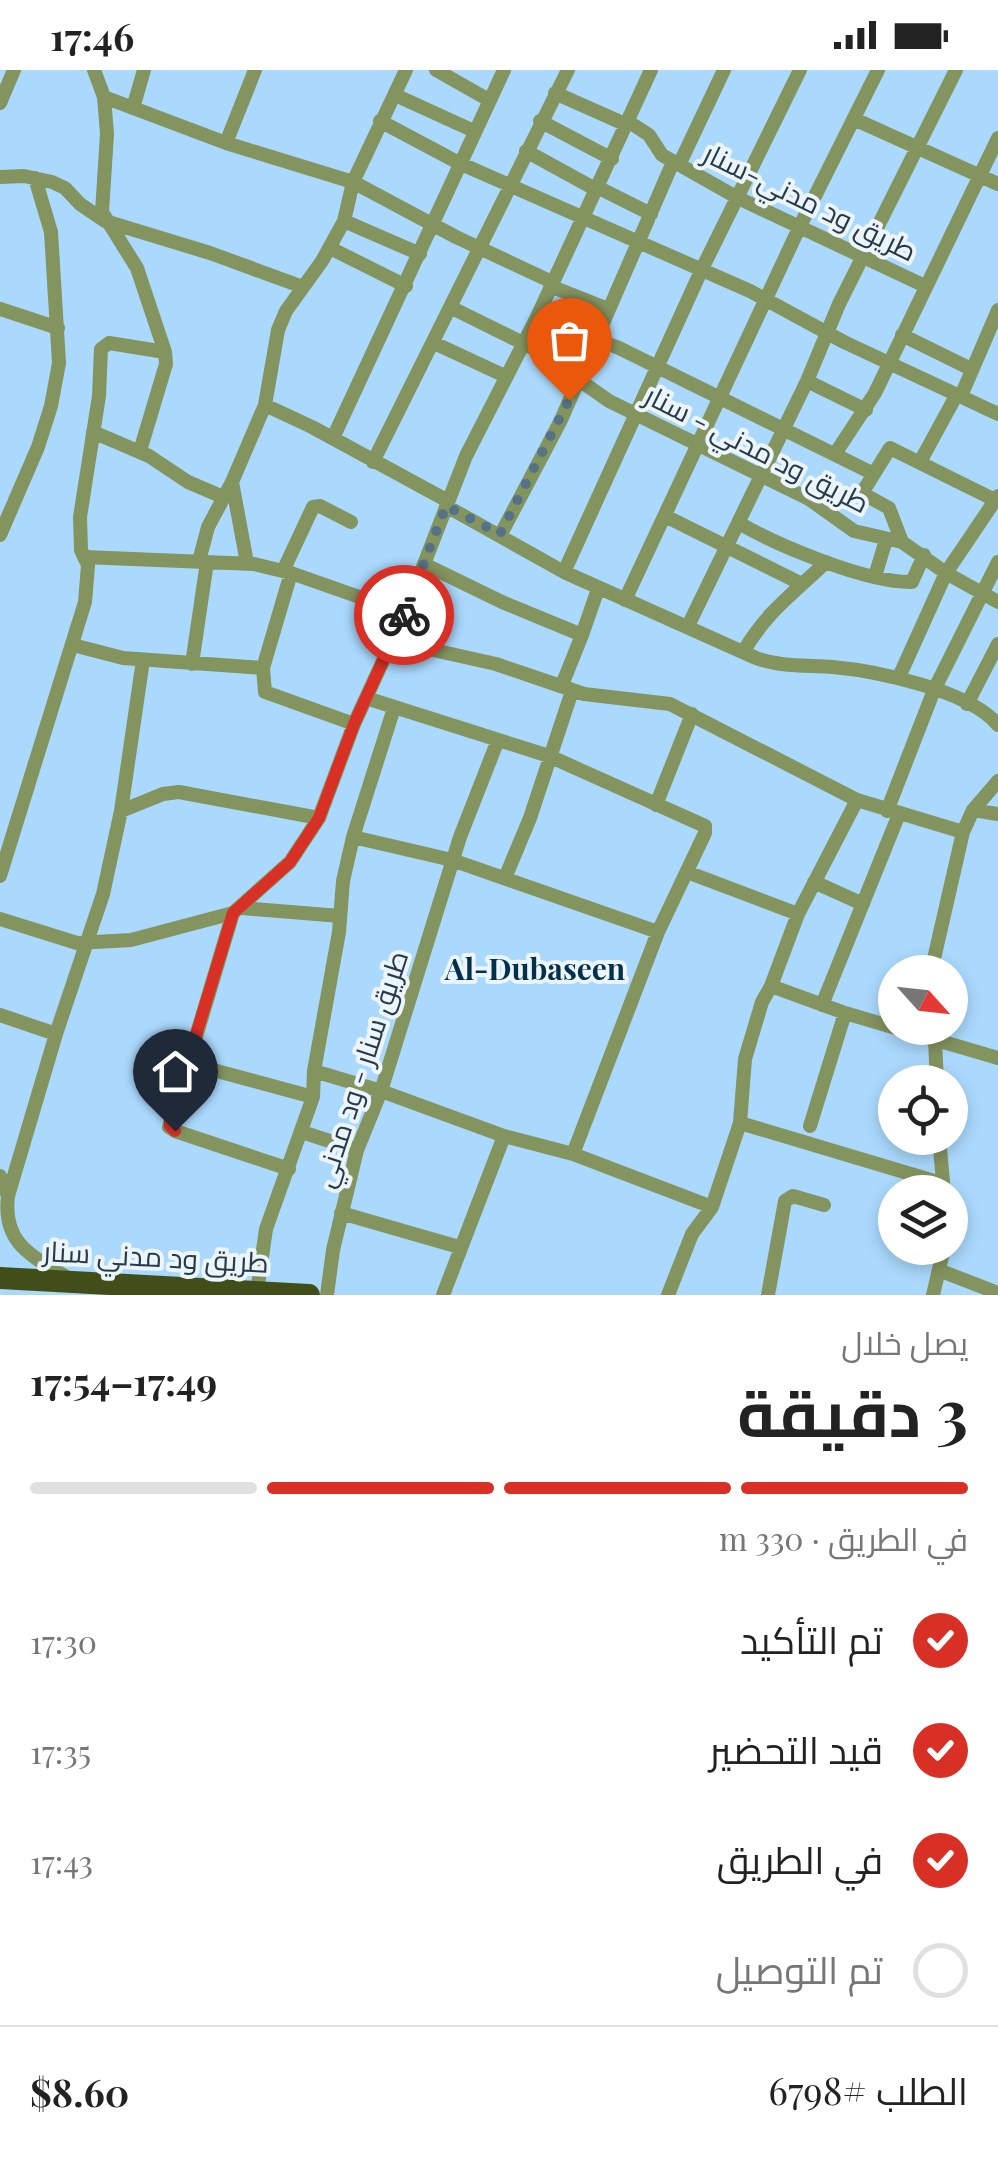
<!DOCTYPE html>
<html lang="ar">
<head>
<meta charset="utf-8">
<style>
  :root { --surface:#fff; --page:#f6f6f6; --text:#222; --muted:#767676; --line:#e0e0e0; --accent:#d93025 }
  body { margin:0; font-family:"Playfair Display",Cairo,serif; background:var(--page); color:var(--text); direction:rtl; height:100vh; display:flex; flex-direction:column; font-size:38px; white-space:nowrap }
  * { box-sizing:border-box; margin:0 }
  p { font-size:32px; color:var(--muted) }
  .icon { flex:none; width:55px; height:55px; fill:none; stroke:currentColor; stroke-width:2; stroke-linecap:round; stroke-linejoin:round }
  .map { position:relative; height:1225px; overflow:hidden; direction:ltr }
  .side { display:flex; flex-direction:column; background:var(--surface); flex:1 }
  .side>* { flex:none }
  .needle { width:65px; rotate:117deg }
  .buttons { position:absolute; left:878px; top:885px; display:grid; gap:20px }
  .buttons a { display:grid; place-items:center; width:90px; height:90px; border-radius:50%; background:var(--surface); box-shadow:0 5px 15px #0003; font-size:50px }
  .pin { position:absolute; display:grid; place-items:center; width:85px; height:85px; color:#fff; margin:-102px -42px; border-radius:50% 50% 50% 0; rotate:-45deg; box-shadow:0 0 10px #0007 }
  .pin .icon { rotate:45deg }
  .courier { position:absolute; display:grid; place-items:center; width:100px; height:100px; margin:-50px; border:8px solid #d93025; border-radius:50%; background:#fff; color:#222; box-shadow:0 2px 12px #0007 }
  .headline em { font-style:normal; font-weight:700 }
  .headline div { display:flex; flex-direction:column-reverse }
  .headline { display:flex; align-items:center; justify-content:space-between; height:170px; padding:0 30px }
  h1 { font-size:65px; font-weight:700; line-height:75px }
  .bar { display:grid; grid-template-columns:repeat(4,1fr); gap:15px 10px; align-content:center; height:120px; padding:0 30px }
  .bar i { height:12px; border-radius:8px; background:var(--line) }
  .bar .selected { background:var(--accent) }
  .bar p { grid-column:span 4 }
  .line { display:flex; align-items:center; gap:25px; padding:0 30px; border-top:2px solid var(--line) }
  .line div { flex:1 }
  ol { padding:0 30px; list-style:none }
  li { display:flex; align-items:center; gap:30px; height:110px }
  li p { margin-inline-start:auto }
  li .icon { padding:10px; border-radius:50%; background:var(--accent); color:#fff; stroke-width:4 }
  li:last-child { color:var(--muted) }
  li i { width:55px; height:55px; border:5px solid var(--line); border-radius:50% }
  .status { display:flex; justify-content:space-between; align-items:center; height:70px; padding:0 50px; background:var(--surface); direction:ltr }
  .status svg { height:28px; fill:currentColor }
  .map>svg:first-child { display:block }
</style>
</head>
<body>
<div class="status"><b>17:46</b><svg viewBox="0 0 49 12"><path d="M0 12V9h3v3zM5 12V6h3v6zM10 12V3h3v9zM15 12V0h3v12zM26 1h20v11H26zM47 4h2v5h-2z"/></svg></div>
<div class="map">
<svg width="998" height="1225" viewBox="0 0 998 1225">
  <rect width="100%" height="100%" fill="#aad9fd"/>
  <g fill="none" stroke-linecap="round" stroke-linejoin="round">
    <path stroke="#84945f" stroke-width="14" d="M94 0 104 27 107 64 102 142 137 198 165 282 166 294 140 381
      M436 0 489 30
      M555 23 627 55
      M395 25 474 61
      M104 27 226 73 353 112 456 167 552 212
      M0 33 14 0
      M133 38 144 0
      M854 49 998 114
      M380 51 459 93 750 221 844 272 998 344
      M540 51 612 89
      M629 52 649 65 662 85 738 128 925 216
      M226 73 255 0
      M526 81 597 120
      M679 95 724 0
      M0 107 24 106 52 112 65 118 80 134 105 151 210 183 303 217
      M599 118 651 144
      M344 151 420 184
      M330 178 406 216
      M550 216 608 239
      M452 238 535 279 609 331 809 429 854 461 902 472 946 503 998 532
      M0 239 58 258
      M537 247 619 278 874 404
      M902 265 971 299
      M434 273 505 306
      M807 311 866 340
      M961 326 998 240
      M265 335 312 357 448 431
      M93 362 149 386 188 412 223 427
      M333 368 504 0
      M835 384 875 323 998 68
      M373 392 568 0
      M920 392 957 324
      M232 412 247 493
      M446 436 564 502 756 588C780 597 807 595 833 597 876 601 969 620 998 655
      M665 446 802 514
      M739 453C778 476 868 513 912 512L924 485
      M501 464 561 350 673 92
      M0 465 38 377 51 336 59 293 51 162 35 108
      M902 472 889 438 862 423 890 378 995 430
      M84 487 254 494 291 503 405 543
      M199 491 208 457 232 412 265 335 278 260 286 241 322 191 344 151 353 112 406 0
      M424 494 502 532 582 565 598 519
      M283 501 313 437 320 436 351 452
      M564 502 701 201 800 0
      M875 506 886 470
      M625 530 800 156 878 0
      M688 556 807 311 839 234 956 0
      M393 571 496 594 584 624 670 634 857 730 963 762
      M73 575 123 588 263 598 291 503
      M743 582C768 540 793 524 826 492
      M192 594 207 492
      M263 598 265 622 354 654
      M899 607 946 503 998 426
      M562 615 582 565
      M366 628 549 686 705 756V763L658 862 573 1084
      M967 634 998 574
      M656 735 692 644
      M973 740 998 744
      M121 741 163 724 179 722 319 748
      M887 741 934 620 998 492
      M353 767 452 790 658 862
      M687 802 798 844
      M0 806 85 532 88 495 81 480 80 447 99 326 101 279 109 273 165 282
      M505 808 530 748 572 621
      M814 812 863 834
      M242 838 340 846
      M233 843 169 1057 175 1061 289 1099
      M0 849 77 873 131 870 233 843 290 792 319 748 354 654 405 543 466 386 537 247 651 0
      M931 902 963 762 973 740 998 711
      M771 916 845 943 998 988
      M822 935 899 744
      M0 945 56 964
      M935 971 937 1012
      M187 993 313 1027
      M314 1001 381 1021 504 1066 573 1084 712 1137 740 1053 745 989 762 932 771 916 798 844 857 730
      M740 1053 941 1113
      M810 1056 845 943
      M302 1062 357 1080
      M939 1068 944 1122
      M0 1106 8 1126
      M341 1143 459 1177
      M941 1201 998 1223
      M71 1210C35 1187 2 1176 8 1126L56 964 103 824 121 741 143 590
      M257 1222 266 1159 313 1027 314 1001 339 862 343 811 353 767 394 638
      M327 1225 333 1180 357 1080 381 1021 460 767 498 670
      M443 1225 504 1066
      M668 1225 692 1164 712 1137
      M768 1225 785 1131 793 1126 824 1135
      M933 1225 944 1178"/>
    <path stroke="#424e1a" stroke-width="22" d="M0 1208 309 1225"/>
  </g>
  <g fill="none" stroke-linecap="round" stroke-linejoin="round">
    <path stroke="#557287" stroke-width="10" stroke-dasharray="0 18" d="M404 545 446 436 500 464 569 330"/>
    <path stroke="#d93025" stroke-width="12" d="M175 1061 170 1056V1051L233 843 290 792 319 748 354 654 404 545"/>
  </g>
  <g text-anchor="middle" stroke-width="8" stroke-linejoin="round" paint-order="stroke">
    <g font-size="28" fill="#273a48" stroke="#ecf5fc">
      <text transform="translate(810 132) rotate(26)" y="10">طريق ود مدني-سنار</text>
      <text transform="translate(757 379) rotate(27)" y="10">طريق ود مدني - سنار</text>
      <text transform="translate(361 999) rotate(-72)" y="10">طريق سنار - ود مدني</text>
      <text transform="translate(156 1187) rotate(3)" y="10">طريق ود مدني سنار</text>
    </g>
    <g font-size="30" font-weight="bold" fill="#00304c" stroke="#ecf5fc">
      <text x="535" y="910">Al-Dubaseen</text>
    </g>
  </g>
</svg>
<div class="buttons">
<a><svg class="needle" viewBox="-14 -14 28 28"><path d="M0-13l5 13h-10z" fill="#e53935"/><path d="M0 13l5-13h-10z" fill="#767676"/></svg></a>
<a><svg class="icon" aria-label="locate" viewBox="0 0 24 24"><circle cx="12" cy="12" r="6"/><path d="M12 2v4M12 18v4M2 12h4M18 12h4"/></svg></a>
<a><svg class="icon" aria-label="layers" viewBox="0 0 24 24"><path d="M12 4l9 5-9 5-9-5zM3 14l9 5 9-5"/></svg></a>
</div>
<div class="pin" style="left:569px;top:330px;background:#ea580c"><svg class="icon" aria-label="bag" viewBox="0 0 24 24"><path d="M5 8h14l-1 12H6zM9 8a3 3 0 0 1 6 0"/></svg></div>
<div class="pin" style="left:175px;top:1061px;background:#1f2937"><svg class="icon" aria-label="home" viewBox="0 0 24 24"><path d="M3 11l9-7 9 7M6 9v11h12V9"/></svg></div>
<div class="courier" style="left:404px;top:545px"><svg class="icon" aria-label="bike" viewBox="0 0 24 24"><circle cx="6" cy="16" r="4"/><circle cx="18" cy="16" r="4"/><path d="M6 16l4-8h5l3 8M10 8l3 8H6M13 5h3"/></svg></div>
</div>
<section class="side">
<div class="headline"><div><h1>3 دقيقة</h1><p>يصل خلال</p></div><em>17:49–17:54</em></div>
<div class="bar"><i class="selected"></i><i class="selected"></i><i class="selected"></i><i></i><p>في الطريق · 330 m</p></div>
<ol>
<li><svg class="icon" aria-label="check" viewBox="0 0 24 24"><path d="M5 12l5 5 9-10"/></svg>تم التأكيد<p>17:30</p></li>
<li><svg class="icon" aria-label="check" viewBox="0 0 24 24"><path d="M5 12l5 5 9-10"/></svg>قيد التحضير<p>17:35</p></li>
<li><svg class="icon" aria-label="check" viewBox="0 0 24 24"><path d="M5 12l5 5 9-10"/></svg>في الطريق<p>17:43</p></li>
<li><i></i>تم التوصيل</li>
</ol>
<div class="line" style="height:130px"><div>الطلب #6798</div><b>$8.60</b></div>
</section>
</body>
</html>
